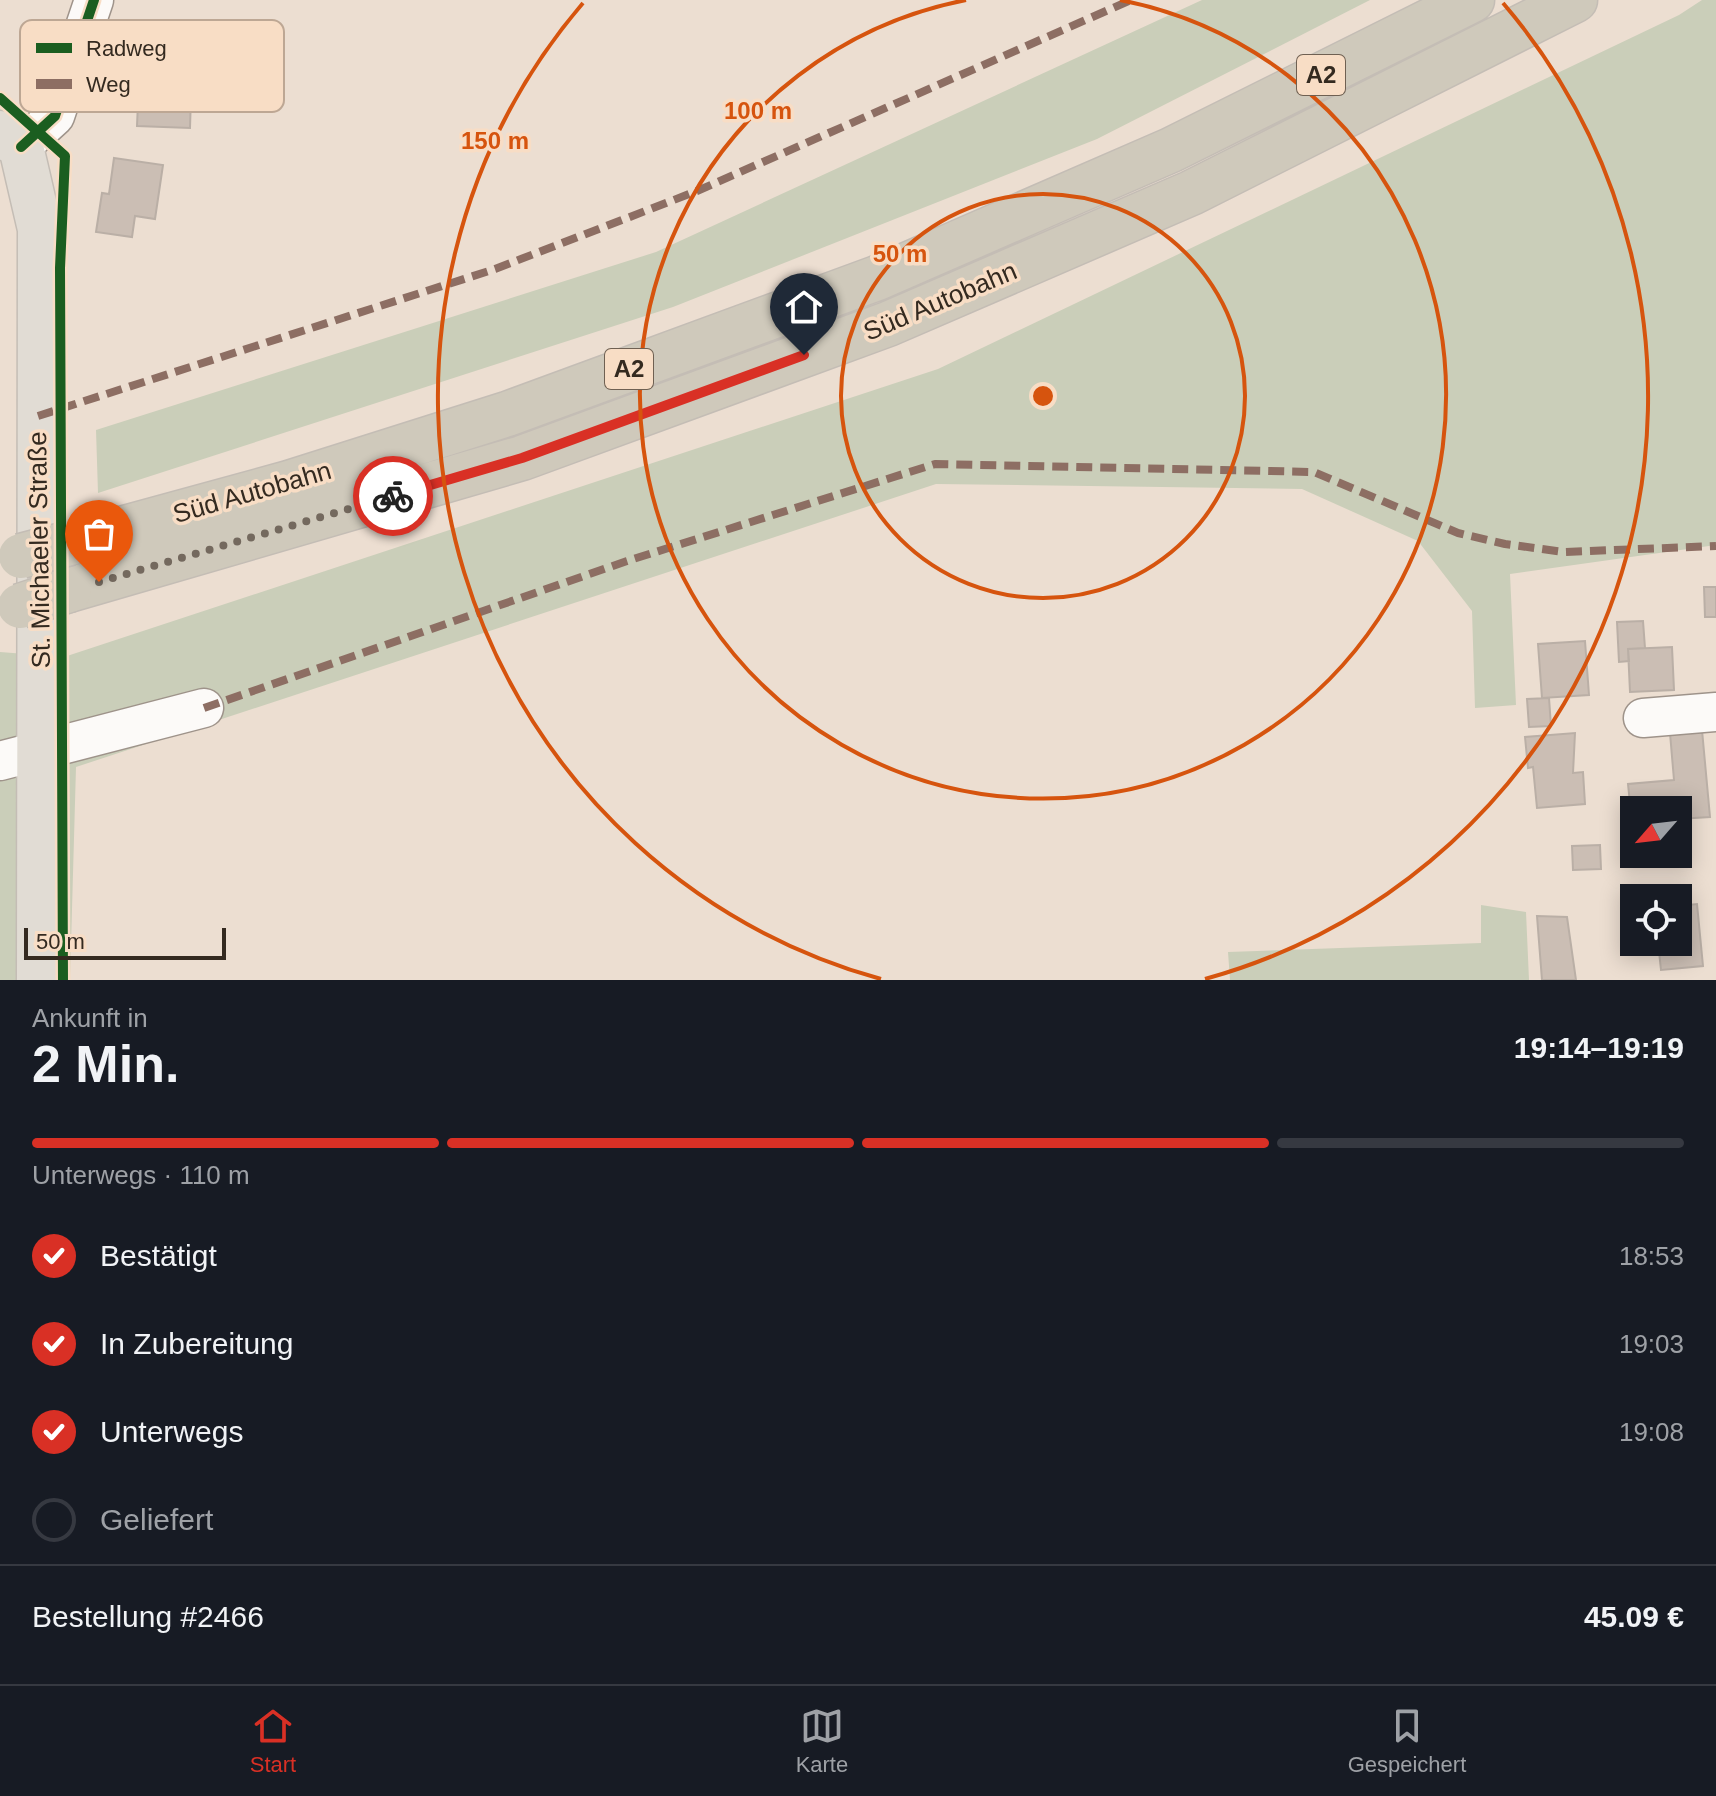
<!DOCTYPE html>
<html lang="de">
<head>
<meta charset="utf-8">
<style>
  :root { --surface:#171b24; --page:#242831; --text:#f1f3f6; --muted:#9ea1a6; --line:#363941; --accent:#d93025 }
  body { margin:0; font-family:Helvetica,sans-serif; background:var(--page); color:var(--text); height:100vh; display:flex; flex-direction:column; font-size:30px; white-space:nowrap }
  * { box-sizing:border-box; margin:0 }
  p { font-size:26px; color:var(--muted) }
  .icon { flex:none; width:44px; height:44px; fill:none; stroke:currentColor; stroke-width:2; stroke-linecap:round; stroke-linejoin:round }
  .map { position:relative; height:980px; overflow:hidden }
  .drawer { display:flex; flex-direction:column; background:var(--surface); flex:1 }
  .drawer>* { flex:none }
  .needle { width:52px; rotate:242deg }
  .buttons { position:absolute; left:1620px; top:796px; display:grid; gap:16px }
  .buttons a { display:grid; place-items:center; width:72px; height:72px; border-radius:0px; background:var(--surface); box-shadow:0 4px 20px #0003; font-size:40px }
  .scale { position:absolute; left:24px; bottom:20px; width:202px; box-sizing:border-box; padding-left:8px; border:4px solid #342a20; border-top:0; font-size:22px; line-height:28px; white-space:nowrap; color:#342a20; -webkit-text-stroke:6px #f8ddc5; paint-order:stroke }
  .pin { position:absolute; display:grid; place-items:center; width:68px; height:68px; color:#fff; margin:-82px -34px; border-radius:50% 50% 50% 0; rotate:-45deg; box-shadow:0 0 8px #0007 }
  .pin .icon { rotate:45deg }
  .courier { position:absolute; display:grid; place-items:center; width:80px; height:80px; margin:-40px; border:6px solid #d93025; border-radius:50%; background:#fff; color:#222; box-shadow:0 2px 10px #0007 }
  .head em { font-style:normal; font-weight:600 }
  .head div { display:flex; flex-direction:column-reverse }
  .head { display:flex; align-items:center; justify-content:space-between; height:136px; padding:0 32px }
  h1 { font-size:52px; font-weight:600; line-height:60px }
  .bar { display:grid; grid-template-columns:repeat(4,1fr); gap:12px 8px; align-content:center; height:96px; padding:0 32px }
  .bar i { height:10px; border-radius:6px; background:var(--line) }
  .bar .on { background:var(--accent) }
  .bar p { grid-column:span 4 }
  .line { display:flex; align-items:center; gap:20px; padding:0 32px; border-top:2px solid var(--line) }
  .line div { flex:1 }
  ol { padding:0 32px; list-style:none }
  li { display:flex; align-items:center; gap:24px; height:88px }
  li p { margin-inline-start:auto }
  li .icon { padding:8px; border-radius:50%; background:var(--accent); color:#fff; stroke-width:4 }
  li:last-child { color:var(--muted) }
  li i { width:44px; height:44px; border:4px solid var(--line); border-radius:50% }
  .dock { display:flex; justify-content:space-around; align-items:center; height:112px; border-top:2px solid var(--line); background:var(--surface); font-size:22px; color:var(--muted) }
  .dock a { display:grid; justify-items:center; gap:4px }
  .dock .on { color:var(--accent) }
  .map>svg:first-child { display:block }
</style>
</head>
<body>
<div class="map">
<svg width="1716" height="980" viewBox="0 0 1716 980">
  <rect width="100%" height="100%" fill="#ecded1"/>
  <path fill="#caceb9" d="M1202 0H1370L1097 139 673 307 98 493 96 430 656 252Z
    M1702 0H1716V545L1510 574 1516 705 1475 708 1472 611 1418 541 1302 489 936 484 76 767 70 980H0V652L64 657 938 369 1679 15Z
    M1481 905 1526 912 1529 980H1230L1228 952 1481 943Z"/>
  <path fill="#cbbeb4" stroke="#baafa6" stroke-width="2" d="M112 59 192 62 190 128 137 126 138 102 111 101Z
    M114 158 163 165 155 219 135 216 132 237 96 232 102 193 109 194Z
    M1704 587H1716V617H1705Z
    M1643 621 1645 648 1628 649 1629 661 1619 662 1617 622Z
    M1585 641 1589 695 1542 698 1538 644Z
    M1672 647 1674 690 1630 692 1628 649Z
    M1549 698 1551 726 1529 727 1527 699Z
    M1702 730 1710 817 1678 819V810H1634L1632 823 1628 784 1674 780 1670 733Z
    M1575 733 1573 773 1583 772 1585 804 1537 808 1533 767 1528 768 1525 737Z
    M1600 845 1601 869 1573 870 1572 846Z
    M1697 904 1703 966 1661 970 1658 942H1678V906Z
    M1537 916 1567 917 1576 980H1542Z"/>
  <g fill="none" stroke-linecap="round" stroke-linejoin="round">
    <defs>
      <path id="minor" d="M21 147 55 116 94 0
        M1643 718 1716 712
        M0 761 204 708"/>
      <path id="major" d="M0 133 21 147 40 229 39 980"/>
      <path id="highway" d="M70 543 289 483 507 414 877 278 1171 150 1472 0
        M69 590 522 458 888 324 1191 193 1575 0"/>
    </defs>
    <use href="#minor" stroke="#9e938a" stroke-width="41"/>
    <use href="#major" stroke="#c4bdb5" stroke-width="47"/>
    <use href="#highway" stroke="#c4bdb5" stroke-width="47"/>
    <use href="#minor" stroke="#fcfaf8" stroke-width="38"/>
    <use href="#major" stroke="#e1dcd4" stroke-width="44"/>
    <use href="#highway" stroke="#cfc9bb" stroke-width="44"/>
    <defs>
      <path id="highway-bridge" d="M21 556 70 543
        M20 606 69 590"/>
    </defs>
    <use href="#highway-bridge" stroke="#c4bdb5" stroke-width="47" stroke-linecap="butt"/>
    <use href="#highway-bridge" stroke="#cfc9bb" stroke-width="44"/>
    <path stroke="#8d6e63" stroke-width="8" stroke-dasharray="16 8" stroke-linecap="butt" d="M38 416 495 269 697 191 1131 0
      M204 708 627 561 935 464 1314 472 1458 533 1505 544 1564 552 1716 546"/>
    <defs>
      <path id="cycleway" d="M0 98 65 156 60 268 63 980
        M21 147 55 116 94 0"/>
    </defs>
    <use href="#cycleway" stroke="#f8ddc5" stroke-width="15"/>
    <use href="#cycleway" stroke="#1b5e20" stroke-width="10"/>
  </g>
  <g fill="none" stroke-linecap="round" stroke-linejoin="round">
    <path stroke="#74695e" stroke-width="8" stroke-dasharray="0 14.4" d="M99 582 393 496"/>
    <path stroke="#d93025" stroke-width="10" d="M393 496 522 458 804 355"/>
  </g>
  <g fill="none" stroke="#d6540e" stroke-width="4">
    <circle cx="1043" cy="396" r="202"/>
    <path d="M1120 0A403 403 0 1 1 966 0"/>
    <path d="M881 979A605 605 0 0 1 583 3M1503 3A605 605 0 0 1 1205 979"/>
  </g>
  <g text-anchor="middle" stroke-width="7" stroke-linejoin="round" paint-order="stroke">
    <g fill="#f8ddc5" stroke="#6f6052" stroke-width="2">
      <rect x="1297" y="55" width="48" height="40" rx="6"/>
      <rect x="605" y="349" width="48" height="40" rx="6"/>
    </g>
    <g font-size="24" font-weight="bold" fill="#342a20">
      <text x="1321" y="83">A2</text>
      <text x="629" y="377">A2</text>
    </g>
    <g font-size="26" fill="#342a20" stroke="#f8ddc5">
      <text transform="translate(940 301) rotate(-23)" y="9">Süd Autobahn</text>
      <text transform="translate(252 492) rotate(-16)" y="9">Süd Autobahn</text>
      <text transform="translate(39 550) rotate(-91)" y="9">St. Michaeler Straße</text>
    </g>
  </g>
  <rect x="20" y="20" width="264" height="92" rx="12" fill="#f8ddc5" stroke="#bda794" stroke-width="2"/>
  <rect x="36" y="43" width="36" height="10" fill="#1b5e20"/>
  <rect x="36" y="79" width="36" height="10" fill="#8d6e63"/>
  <g font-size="22" fill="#342a20">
    <text x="86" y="56">Radweg</text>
    <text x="86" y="92">Weg</text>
  </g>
  <circle cx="1043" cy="396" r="12" fill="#d6540e" stroke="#f8ddc5" stroke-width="4"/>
  <g font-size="24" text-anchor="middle" font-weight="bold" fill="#d6540e" stroke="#f8ddc5" stroke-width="7" stroke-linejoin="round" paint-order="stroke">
    <text x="758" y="119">100 m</text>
    <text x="495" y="149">150 m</text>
    <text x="900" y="262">50 m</text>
  </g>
</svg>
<div class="buttons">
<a><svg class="needle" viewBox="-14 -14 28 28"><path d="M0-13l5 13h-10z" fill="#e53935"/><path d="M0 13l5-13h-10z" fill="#9ea1a6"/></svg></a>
<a><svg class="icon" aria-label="locate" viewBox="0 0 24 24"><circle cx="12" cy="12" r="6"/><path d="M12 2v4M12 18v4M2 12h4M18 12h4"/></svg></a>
</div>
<div class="scale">50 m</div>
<div class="pin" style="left:99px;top:582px;background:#ea580c"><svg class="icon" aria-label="bag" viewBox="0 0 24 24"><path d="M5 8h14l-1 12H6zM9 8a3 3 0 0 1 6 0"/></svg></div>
<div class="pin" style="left:804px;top:355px;background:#1f2937"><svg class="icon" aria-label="home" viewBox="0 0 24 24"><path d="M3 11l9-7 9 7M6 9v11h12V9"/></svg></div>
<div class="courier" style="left:393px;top:496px"><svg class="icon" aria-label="bike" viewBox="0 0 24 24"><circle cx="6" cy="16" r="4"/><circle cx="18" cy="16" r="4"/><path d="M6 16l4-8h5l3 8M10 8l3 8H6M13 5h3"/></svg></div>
</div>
<section class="drawer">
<div class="head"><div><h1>2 Min.</h1><p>Ankunft in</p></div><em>19:14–19:19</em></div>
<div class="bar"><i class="on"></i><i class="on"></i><i class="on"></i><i></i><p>Unterwegs · 110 m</p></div>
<ol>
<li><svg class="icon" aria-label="check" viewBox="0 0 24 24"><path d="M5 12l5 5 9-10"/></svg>Bestätigt<p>18:53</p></li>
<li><svg class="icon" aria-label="check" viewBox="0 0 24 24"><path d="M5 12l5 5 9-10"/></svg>In Zubereitung<p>19:03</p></li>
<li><svg class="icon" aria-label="check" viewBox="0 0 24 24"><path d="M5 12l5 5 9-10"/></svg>Unterwegs<p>19:08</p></li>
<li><i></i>Geliefert</li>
</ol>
<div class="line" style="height:104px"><div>Bestellung #2466</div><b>45.09 €</b></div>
</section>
<nav class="dock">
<a class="on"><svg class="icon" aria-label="home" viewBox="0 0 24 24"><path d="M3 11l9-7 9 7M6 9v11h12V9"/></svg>Start</a>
<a><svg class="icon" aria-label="map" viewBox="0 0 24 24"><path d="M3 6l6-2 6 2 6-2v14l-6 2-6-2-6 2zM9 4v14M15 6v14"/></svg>Karte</a>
<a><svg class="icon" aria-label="saved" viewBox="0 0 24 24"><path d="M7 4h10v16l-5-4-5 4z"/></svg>Gespeichert</a>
</nav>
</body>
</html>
